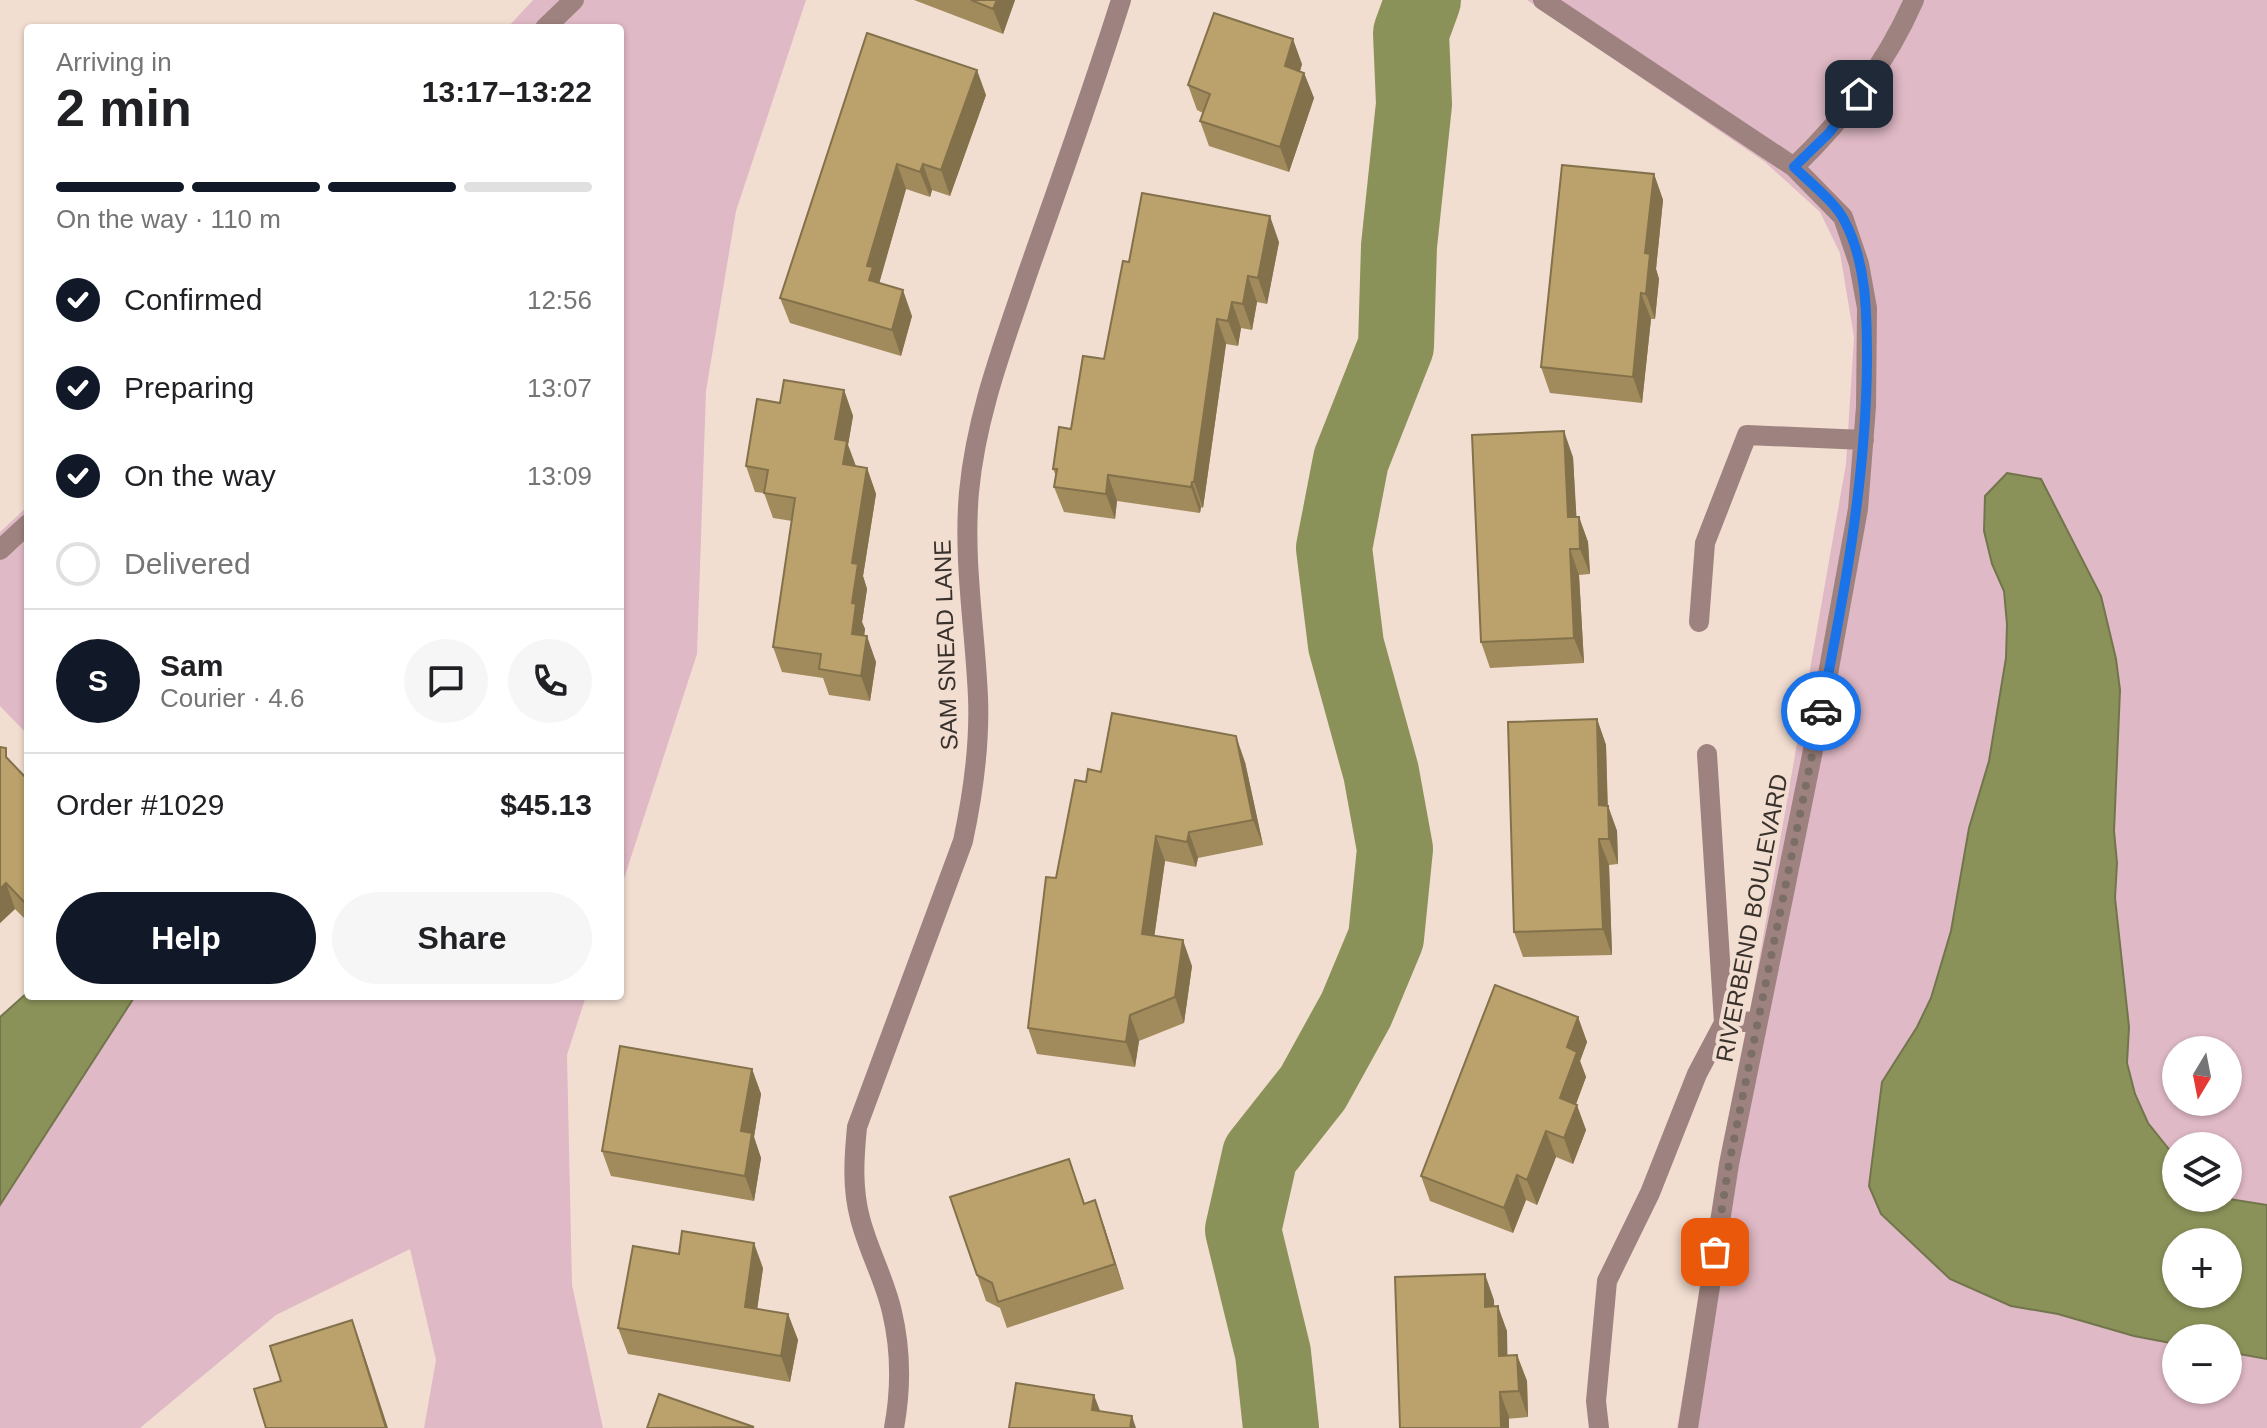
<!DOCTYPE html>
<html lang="en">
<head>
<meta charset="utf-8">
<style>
  :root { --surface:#fff; --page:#f6f6f6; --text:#202124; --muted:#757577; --line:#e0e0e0; --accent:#111827 }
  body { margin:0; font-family:Helvetica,sans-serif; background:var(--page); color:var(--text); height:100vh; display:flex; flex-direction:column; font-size:30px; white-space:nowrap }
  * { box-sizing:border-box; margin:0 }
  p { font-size:26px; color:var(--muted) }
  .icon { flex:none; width:44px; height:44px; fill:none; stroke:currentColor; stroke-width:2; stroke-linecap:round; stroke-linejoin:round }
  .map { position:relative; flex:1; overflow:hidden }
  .sheet { position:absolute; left:24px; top:24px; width:600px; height:976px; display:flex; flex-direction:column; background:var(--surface); border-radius:8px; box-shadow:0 2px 6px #0004 }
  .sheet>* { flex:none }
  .needle { width:52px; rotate:190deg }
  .controls { position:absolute; left:2162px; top:1036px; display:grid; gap:16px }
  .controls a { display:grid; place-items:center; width:80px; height:80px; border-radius:50%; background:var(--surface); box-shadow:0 2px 6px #0004; font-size:40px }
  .pin { position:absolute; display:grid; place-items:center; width:68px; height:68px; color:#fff; margin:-34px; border-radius:16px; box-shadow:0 4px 12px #0006 }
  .courier { position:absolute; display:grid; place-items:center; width:80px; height:80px; margin:-40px; border:6px solid #1a73e8; border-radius:50%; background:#fff; color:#222; box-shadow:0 2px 10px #0007 }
  .head em { font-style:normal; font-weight:800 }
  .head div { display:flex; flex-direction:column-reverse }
  .head { display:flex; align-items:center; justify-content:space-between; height:136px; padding:0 32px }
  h1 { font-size:52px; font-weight:800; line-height:60px }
  .bar { display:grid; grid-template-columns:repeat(4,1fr); gap:12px 8px; align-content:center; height:96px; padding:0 32px }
  .bar i { height:10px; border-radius:6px; background:var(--line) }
  .bar .current { background:var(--accent) }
  .bar p { grid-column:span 4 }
  .line { display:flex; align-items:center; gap:20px; padding:0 32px; border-top:2px solid var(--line) }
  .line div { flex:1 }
  .round { display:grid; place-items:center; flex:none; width:84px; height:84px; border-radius:42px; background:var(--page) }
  ol { padding:0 32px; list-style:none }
  li { display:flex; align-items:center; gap:24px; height:88px }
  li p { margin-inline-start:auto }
  li .icon { padding:8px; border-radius:50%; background:var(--accent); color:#fff; stroke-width:4 }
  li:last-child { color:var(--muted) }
  li i { width:44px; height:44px; border:4px solid var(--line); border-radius:50% }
  .action { display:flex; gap:16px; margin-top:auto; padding:16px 32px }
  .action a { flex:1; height:92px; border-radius:48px; background:var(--accent); color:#fff; font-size:32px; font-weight:800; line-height:92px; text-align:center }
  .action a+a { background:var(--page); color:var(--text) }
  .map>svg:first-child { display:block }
</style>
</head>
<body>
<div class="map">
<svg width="2267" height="1428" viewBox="0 0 2267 1428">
  <rect width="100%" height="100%" fill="#f2ded1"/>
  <path fill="#dfb9c5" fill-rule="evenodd" d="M533 0H806L736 211 706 391 697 654 620 891V28H507Z
    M1527 0H2267V1205L2223 1198H2228V1146H2176V1158L2148 1123 2135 1094 2127 1063 2129 1027 2115 898 2117 863 2114 831 2120 690 2116 659 2101 596 2041 479 1992 564 2004 591 2007 624 2006 658 1989 761 1969 828 1951 931 1932 998 1917 1027 1881 1215 1950 1279 2011 1306 2058 1314 2134 1336 2176 1344V1390H2228V1352L2267 1359V1428H1677L1846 464 1854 337 1840 253 1820 212 1765 162ZM2176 1050H2228V1102H2176Z
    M28 506V735L0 706V532Z
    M135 996H586L567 1055 572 1285 603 1428H424L436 1360 410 1249 276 1315 140 1428H0V1206Z"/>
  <path fill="#8b9259" stroke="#72754c" stroke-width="2" fill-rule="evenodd" d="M2007 473 2041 479 2101 596 2116 659 2120 690 2114 831 2117 863 2115 898 2129 1027 2127 1063 2135 1094 2148 1123 2176 1158V1198H2223L2267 1205V1359L2228 1352V1338H2176V1344L2134 1336 2058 1314 2011 1306 1950 1279 1881 1214 1869 1186 1882 1082 1917 1027 1931 998 1951 931 1969 828 1989 761 2006 658 2007 624 2004 591 1992 564 1984 531 1985 496ZM2176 1242H2228V1294H2176Z
    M28 992V996H135L0 1205V1017Z"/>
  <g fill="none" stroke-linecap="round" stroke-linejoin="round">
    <path stroke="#8b9259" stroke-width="76" d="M1281 1428 1273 1353 1243 1230 1260 1155 1313 1088 1356 1010 1386 938 1395 849 1381 772 1346 645 1334 548 1351 460 1396 346 1399 246 1414 104 1411 33 1423 0"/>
    <path stroke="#9e827f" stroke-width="20" d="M1543 0 1794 167 1843 217 1859 264 1867 308 1866 407 1858 509 1824 696 1729 1164 1688 1428
      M545 28 574 0
      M1794 167C1844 119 1886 64 1914 0
      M0 550 28 524
      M1699 622 1705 543 1747 435 1864 440
      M1707 754 1724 1023
      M894 1428C901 1390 901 1350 892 1312 885 1280 868 1250 860 1218 852 1188 854 1158 857 1127L963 841C973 794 980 746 978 697 975 628 963 561 969 492 976 416 1003 346 1027 275 1059 184 1092 92 1121 0
      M1599 1428 1596 1401 1607 1281 1650 1193 1697 1074 1724 1023 1758 1021"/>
  </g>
  <path fill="#a18a5c" d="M914 0H1015L1003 34Z
    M867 33 986 95 950 196 932 190 930 197 906 189 879 283 912 316 901 356 790 323 780 298Z
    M1302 64 1300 71 1304 73 1314 98 1289 172 1209 146 1200 121 1203 113 1197 110 1188 85Z
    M1654 174 1663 200 1656 269 1659 279 1655 319H1651L1642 403 1550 393 1541 367Z
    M1279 242 1267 304 1257 302 1252 330 1241 328 1238 346 1226 344 1203 508 1201 507 1200 513 1117 501 1115 519 1064 512 1054 487 1056 476 1053 469 1104 359 1129 262Z
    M844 390 853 416 848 445 856 466 867 468 876 494 863 576 867 589 862 622 865 629 864 636 876 662 870 701 829 695 823 678 782 672 773 647 792 521 773 518 764 493 755 492 746 466 780 403Z
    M1573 457 1576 517H1579L1588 542 1590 574 1579 575 1584 663 1490 668 1481 642Z
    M1597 719 1606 745 1608 806 1617 831 1618 864 1609 865 1612 955 1523 957 1514 932Z
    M0 747 10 761 28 780V922L15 909 0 923Z
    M1245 762 1263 845 1198 858 1196 867 1165 861 1154 936 1192 966 1184 1023 1139 1041 1135 1067 1037 1054 1028 1028 1056 878 1086 782Z
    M1578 1017 1587 1042 1580 1061 1586 1077 1576 1104 1586 1130 1573 1164 1556 1157 1537 1205 1526 1200 1513 1233 1430 1201 1421 1176Z
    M752 1069 761 1094 754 1137 761 1158 754 1201 611 1176 602 1151Z
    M1069 1159 1085 1204 1104 1226 1124 1289 1007 1328 1000 1308 986 1301 950 1197Z
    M763 1268 757 1309 788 1314 798 1340 790 1382 628 1354 618 1328Z
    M1494 1300V1306L1507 1331V1356L1517 1355 1527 1381 1528 1417 1400 1428Z"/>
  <path fill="#83714b" d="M997 0H1015L1003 34 993 9Z
    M1293 39 1302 64 1294 92 1285 66Z
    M977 70 986 95 950 196 941 170Z
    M1304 73 1314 98 1289 172 1280 147Z
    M897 164 906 189 879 284 869 280 867 266Z
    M923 164 932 190 930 197 920 172Z
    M1654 174 1663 200 1656 269 1659 279 1655 319 1646 294 1645 253Z
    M1270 216 1279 242 1267 304 1258 278Z
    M1248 276 1257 302 1252 330 1243 304Z
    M903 290 912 316 901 356 892 330Z
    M1641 293 1651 319 1642 403 1633 377Z
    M1232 302 1241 328 1238 346 1228 321Z
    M1217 319 1226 344 1203 508 1194 482Z
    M844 390 853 416 848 445 856 467 852 489 835 439Z
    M1564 431 1573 457 1578 543 1568 517Z
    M867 468 876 494 863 576 867 589 862 622 865 629 861 660 852 634V563Z
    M1108 475 1117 501 1115 519 1106 494Z
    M1192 482 1201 507 1200 513 1191 487Z
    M1579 517 1588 542 1590 574 1580 549Z
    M1570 549 1579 575 1584 663 1574 638Z
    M867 636 876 662 870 701 861 676Z
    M1597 719 1606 745 1608 831 1599 805Z
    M1236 736 1245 762 1263 845 1253 820Z
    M1608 806 1617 831 1618 864 1609 839Z
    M1189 832 1198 858 1196 867 1187 842Z
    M1156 836 1165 861 1151 960 1142 934Z
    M1599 839 1609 865 1612 955 1603 929Z
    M6 883 15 909 0 923V889Z
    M1183 940 1192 966 1184 1023 1175 997Z
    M1130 1015 1139 1041 1135 1067 1126 1042Z
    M1578 1017 1587 1042 1580 1061 1586 1077 1569 1123 1560 1098 1567 1047Z
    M752 1069 761 1094 754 1137 761 1158 754 1201 745 1176 741 1131Z
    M1577 1105 1586 1130 1573 1164 1564 1138Z
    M1546 1131 1556 1157 1537 1205 1527 1180Z
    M1517 1175 1526 1200 1513 1233 1504 1208Z
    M1095 1200 1104 1226 1124 1289 1115 1264Z
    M754 1243 763 1268 754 1332 745 1307Z
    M1485 1274 1494 1300 1495 1332 1485 1307Z
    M1498 1306 1507 1331 1508 1381 1499 1356Z
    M788 1314 798 1340 790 1382 781 1356Z
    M352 1320 361 1345 388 1428H386Z
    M1517 1355 1527 1381 1528 1417 1519 1391Z
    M1500 1392 1509 1417V1428H1501Z
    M1094 1395 1104 1421 1092 1410Z
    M1132 1416 1136 1428H1130Z"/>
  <path fill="#bba16b" stroke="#83714b" stroke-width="2" d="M971 0H997L993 9Z
    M1214 13 1293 39 1285 66 1304 73 1280 147 1200 121 1210 94 1188 85Z
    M867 33 977 70 941 170 923 164 920 172 897 164 867 266 873 267 869 280 903 290 892 330 780 298Z
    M1562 165 1654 174 1645 253 1650 254 1646 294 1641 293 1633 377 1541 367Z
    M1142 193 1270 216 1258 278 1248 276 1243 304 1232 302 1228 321 1217 319 1194 482H1192L1191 487 1108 475 1106 494 1054 487 1057 469H1053L1059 427 1071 429 1083 356 1104 359 1123 261 1129 262Z
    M784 380 844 390 835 439 847 441 843 464 867 468 852 563 858 564 852 603 856 604 852 634 867 636 861 676 819 669 821 654 773 647 795 498 764 493 768 470 746 466 757 399 780 403Z
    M1564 431 1568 517H1579L1580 549H1570L1574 638 1481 642 1472 435Z
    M1112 713 1236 736 1253 820 1189 832 1187 842 1156 836 1142 934 1183 940 1175 997 1130 1015 1126 1042 1028 1028 1046 877 1056 878 1075 780 1086 782 1088 769 1101 772Z
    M1597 719 1599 805 1608 806 1609 839H1599L1603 929 1514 932 1508 722Z
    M0 747 6 748V757L28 780V906L6 883 0 889Z
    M1495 985 1578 1017 1567 1047 1577 1052 1560 1098 1577 1105 1564 1138 1546 1131 1527 1180 1517 1175 1504 1208 1421 1176Z
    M620 1046 752 1069 741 1131 752 1133 745 1176 602 1151Z
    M1069 1159 1084 1204 1095 1200 1115 1264 998 1302 992 1283 977 1275 950 1197Z
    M682 1231 754 1243 745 1307 788 1314 781 1356 618 1328 633 1246 679 1254Z
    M1485 1274V1307L1498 1306 1499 1356 1517 1355 1519 1391 1500 1392 1501 1428H1400L1395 1277Z
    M352 1320 386 1428H266L254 1389 281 1381 270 1346Z
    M1016 1383 1094 1395 1092 1410 1132 1416 1130 1428H1009Z
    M659 1394 754 1427 647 1428Z"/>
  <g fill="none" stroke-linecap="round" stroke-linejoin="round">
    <path stroke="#7a6e66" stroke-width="8" stroke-dasharray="0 14.4" d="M1715 1252 1729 1164 1821 711"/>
    <path stroke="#1a73e8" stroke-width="10" d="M1821 711C1844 596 1866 480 1867 362 1867 314 1867 263 1844 220 1836 203 1808 181 1794 167L1829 133 1859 94"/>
  </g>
  <g text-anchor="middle" stroke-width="8" stroke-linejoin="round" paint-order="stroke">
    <g font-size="24" fill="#39312c" stroke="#f2ded1">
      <text transform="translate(946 645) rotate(-92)" y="8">SAM SNEAD LANE</text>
      <text transform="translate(1752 918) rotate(-79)" y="8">RIVERBEND BOULEVARD</text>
    </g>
  </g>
</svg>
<div class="controls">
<a><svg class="needle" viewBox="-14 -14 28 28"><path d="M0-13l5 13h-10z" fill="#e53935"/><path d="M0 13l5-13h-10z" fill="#757577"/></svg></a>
<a><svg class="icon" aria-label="layers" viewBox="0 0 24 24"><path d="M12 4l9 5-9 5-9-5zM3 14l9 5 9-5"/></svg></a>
<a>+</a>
<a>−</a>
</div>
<div class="pin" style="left:1715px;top:1252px;background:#ea580c"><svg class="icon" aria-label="bag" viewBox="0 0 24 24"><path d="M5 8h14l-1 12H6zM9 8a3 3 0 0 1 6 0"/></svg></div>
<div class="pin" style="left:1859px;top:94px;background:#1f2937"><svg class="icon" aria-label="home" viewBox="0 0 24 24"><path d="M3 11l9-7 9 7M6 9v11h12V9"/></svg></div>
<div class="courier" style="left:1821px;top:711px"><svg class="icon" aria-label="car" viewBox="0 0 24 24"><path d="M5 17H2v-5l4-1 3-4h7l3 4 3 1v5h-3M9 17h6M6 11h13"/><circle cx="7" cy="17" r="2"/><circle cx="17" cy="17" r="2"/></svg></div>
<section class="sheet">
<div class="head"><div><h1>2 min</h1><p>Arriving in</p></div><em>13:17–13:22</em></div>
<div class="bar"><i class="current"></i><i class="current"></i><i class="current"></i><i></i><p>On the way · 110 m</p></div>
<ol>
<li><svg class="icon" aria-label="check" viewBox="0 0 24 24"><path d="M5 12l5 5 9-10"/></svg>Confirmed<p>12:56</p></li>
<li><svg class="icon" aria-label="check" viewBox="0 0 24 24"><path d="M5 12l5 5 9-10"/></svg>Preparing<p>13:07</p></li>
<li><svg class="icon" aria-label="check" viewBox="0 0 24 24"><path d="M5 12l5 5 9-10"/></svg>On the way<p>13:09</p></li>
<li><i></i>Delivered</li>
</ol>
<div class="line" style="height:144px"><b class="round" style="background:var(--accent);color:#fff">S</b><div><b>Sam</b><p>Courier · 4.6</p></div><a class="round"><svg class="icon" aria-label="chat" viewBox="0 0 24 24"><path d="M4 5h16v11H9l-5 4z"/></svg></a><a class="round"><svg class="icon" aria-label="phone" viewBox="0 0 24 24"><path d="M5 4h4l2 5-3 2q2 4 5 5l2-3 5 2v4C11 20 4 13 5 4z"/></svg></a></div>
<div class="line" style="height:104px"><div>Order #1029</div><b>$45.13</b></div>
<div class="action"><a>Help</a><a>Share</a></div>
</section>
</div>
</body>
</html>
